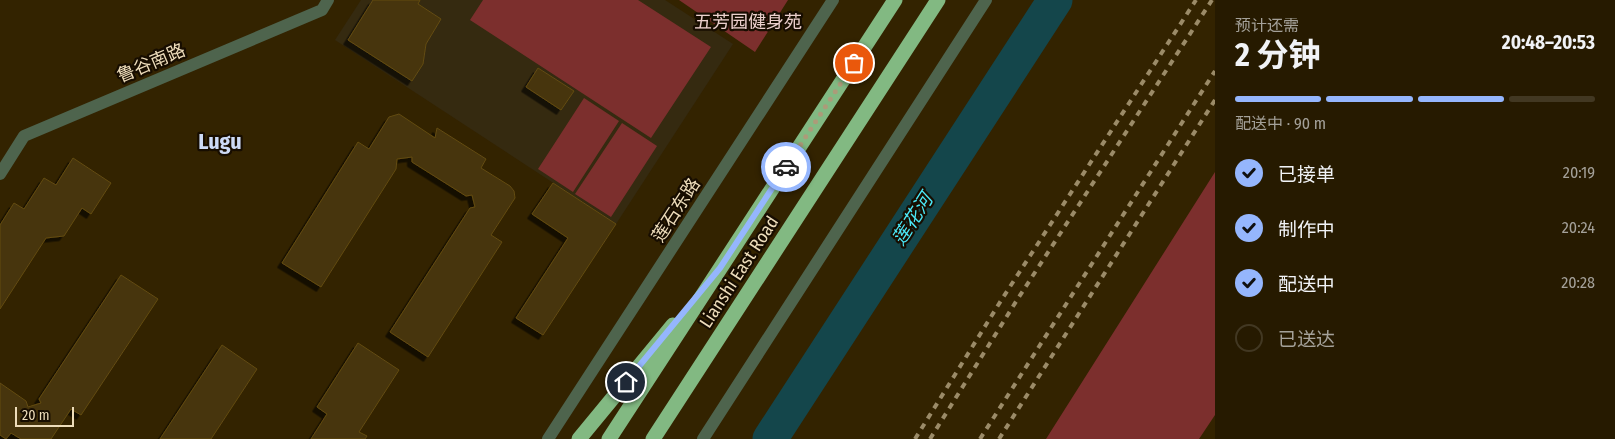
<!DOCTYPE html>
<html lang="zh">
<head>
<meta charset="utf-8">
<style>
  :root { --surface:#261a00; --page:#2e230a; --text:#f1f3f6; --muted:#a4a199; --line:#423822; --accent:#95b6fd }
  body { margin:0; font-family:"Fira Sans Condensed","Noto Sans SC",sans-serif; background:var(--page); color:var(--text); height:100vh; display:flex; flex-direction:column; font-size:19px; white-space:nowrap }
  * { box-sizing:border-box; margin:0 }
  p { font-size:16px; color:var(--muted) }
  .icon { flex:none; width:28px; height:28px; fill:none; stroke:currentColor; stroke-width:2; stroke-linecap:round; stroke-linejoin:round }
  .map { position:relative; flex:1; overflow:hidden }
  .side { display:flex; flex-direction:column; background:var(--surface); width:400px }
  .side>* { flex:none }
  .scale { position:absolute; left:15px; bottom:12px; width:59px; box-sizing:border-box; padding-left:5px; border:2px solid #eddcba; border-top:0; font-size:14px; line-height:18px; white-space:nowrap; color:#eddcba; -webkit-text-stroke:4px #170d00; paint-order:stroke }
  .pin { position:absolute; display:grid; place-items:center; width:42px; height:42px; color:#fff; margin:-21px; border:2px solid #fff; border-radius:50%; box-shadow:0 1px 5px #0007 }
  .courier { position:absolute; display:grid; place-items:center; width:50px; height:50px; margin:-25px; border:4px solid #95b6fd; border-radius:50%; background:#fff; color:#222; box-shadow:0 1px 6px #0007 }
  .overview em { font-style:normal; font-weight:700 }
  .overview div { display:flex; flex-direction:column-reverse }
  .overview { display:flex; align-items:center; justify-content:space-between; height:85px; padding:0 20px }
  h1 { font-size:32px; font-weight:700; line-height:38px }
  .bar { display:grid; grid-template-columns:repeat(4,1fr); gap:8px 5px; align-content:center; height:60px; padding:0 20px }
  .bar i { height:6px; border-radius:4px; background:var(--line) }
  .bar .selected { background:var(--accent) }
  .bar p { grid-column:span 4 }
  ol { padding:0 20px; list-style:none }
  li { display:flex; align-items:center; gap:15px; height:55px }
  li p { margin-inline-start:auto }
  li .icon { padding:5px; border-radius:50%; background:var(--accent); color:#111; stroke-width:4 }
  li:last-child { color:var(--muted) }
  li i { width:28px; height:28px; border:2px solid var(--line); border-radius:50% }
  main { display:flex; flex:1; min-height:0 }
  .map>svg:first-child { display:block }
</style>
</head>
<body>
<main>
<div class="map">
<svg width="1215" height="439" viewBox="0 0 1215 439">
  <defs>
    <filter id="shadow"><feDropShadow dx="-4.5" dy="4.5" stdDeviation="0" flood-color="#0009"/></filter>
  </defs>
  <rect width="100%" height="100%" fill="#332300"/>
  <path fill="#352a10" d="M361 0H665L733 44 616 224 335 40Z"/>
  <path fill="#7c2f2d" d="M483 0H638L711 47 651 138 470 20Z
    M679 0H788L755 52Z
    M584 98 619 121 573 192 538 169Z
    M622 123 657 146 611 217 575 194Z
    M1215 172V415L1199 439H1046Z"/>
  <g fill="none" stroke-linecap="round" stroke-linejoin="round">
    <path stroke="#14464b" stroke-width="35" d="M770 439 1055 0"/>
  </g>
  <path fill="#46350f" stroke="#634b13" filter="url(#shadow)" d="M373 0H420L418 4 441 19 426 44 423 64 412 81 348 40Z
    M538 68 574 91 561 110 526 87Z
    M399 114 435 138 437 128 486 159 481 168 510 186 514 191 515 198 491 235 502 242 428 357 390 332 470 208 475 207 472 195 466 196 412 162V157L397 159 396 169 321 287 282 263 358 142 369 149 389 117Z
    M73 158 111 183 91 214 82 208 64 236 46 238 0 309V225L14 203 24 209 44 178 56 185Z
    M553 183 616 224 543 335 516 318 568 238 532 214Z
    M121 275 158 299 81 415 71 409 51 439H21L11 433 6 439 0 435V383L26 401 28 407 41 403 39 399Z
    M358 343 399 370 359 432 367 436 365 439H311L327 414 317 407Z
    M222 345 257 369 211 439H160Z"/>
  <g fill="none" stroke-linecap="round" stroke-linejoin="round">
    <path stroke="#4e644d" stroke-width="12" d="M0 174 24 136 322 10 328 0
      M548 439 833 0
      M703 439 986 0"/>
    <path stroke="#82b982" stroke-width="15" d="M579 439 673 325
      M609 439 895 0
      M653 439 938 0"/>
    <path stroke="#9b8b68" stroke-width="4" stroke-dasharray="6 6" stroke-linecap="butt" d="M915 439 1002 299 1196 0
      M930 439 1017 300 1212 0
      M980 439 1215 71
      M999 439 1215 100"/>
  </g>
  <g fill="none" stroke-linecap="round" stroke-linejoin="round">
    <path stroke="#ac9b79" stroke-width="5" stroke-dasharray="0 9" d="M786 167 854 63"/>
    <path stroke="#95b6fd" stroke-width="6" d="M626 382 720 268 786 167"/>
  </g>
  <g text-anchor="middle" stroke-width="4.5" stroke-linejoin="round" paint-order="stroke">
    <g font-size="18" fill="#ecd0cd" stroke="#170d00">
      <text x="748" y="28">五芳园健身苑</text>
    </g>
    <g font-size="18" fill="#eddcba" stroke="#170d00">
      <text transform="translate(151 63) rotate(-23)" y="6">鲁谷南路</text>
      <text transform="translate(676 210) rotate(-57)" y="6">莲石东路</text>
      <text transform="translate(739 272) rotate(-57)" y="6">Lianshi East Road</text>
    </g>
    <g font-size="19" font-style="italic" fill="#4be8f7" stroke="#170d00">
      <text transform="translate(912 219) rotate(-57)" y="7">莲花河</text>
    </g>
    <g font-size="22" font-weight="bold" fill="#cddaf5" stroke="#170d00">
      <text x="220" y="149">Lugu</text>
    </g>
  </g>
</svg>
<div class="scale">20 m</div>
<div class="pin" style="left:854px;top:63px;background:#ea580c"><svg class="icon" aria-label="bag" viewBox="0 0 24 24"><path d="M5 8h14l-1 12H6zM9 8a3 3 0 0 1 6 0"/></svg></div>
<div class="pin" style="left:626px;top:382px;background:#1f2937"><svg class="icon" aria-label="home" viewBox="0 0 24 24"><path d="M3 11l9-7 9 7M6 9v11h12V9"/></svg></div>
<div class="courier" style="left:786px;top:167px"><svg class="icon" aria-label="car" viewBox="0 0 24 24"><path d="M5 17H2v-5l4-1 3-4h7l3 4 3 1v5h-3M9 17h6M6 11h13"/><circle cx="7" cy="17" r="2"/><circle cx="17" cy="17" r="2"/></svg></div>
</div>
<section class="side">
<div class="overview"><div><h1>2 分钟</h1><p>预计还需</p></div><em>20:48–20:53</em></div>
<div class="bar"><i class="selected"></i><i class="selected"></i><i class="selected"></i><i></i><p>配送中 · 90 m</p></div>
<ol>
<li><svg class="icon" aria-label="check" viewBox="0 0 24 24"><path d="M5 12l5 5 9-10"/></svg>已接单<p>20:19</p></li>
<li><svg class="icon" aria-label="check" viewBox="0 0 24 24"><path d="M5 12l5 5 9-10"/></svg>制作中<p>20:24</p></li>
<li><svg class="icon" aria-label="check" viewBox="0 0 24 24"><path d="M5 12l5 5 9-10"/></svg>配送中<p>20:28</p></li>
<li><i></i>已送达</li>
</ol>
</section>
</main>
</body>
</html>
